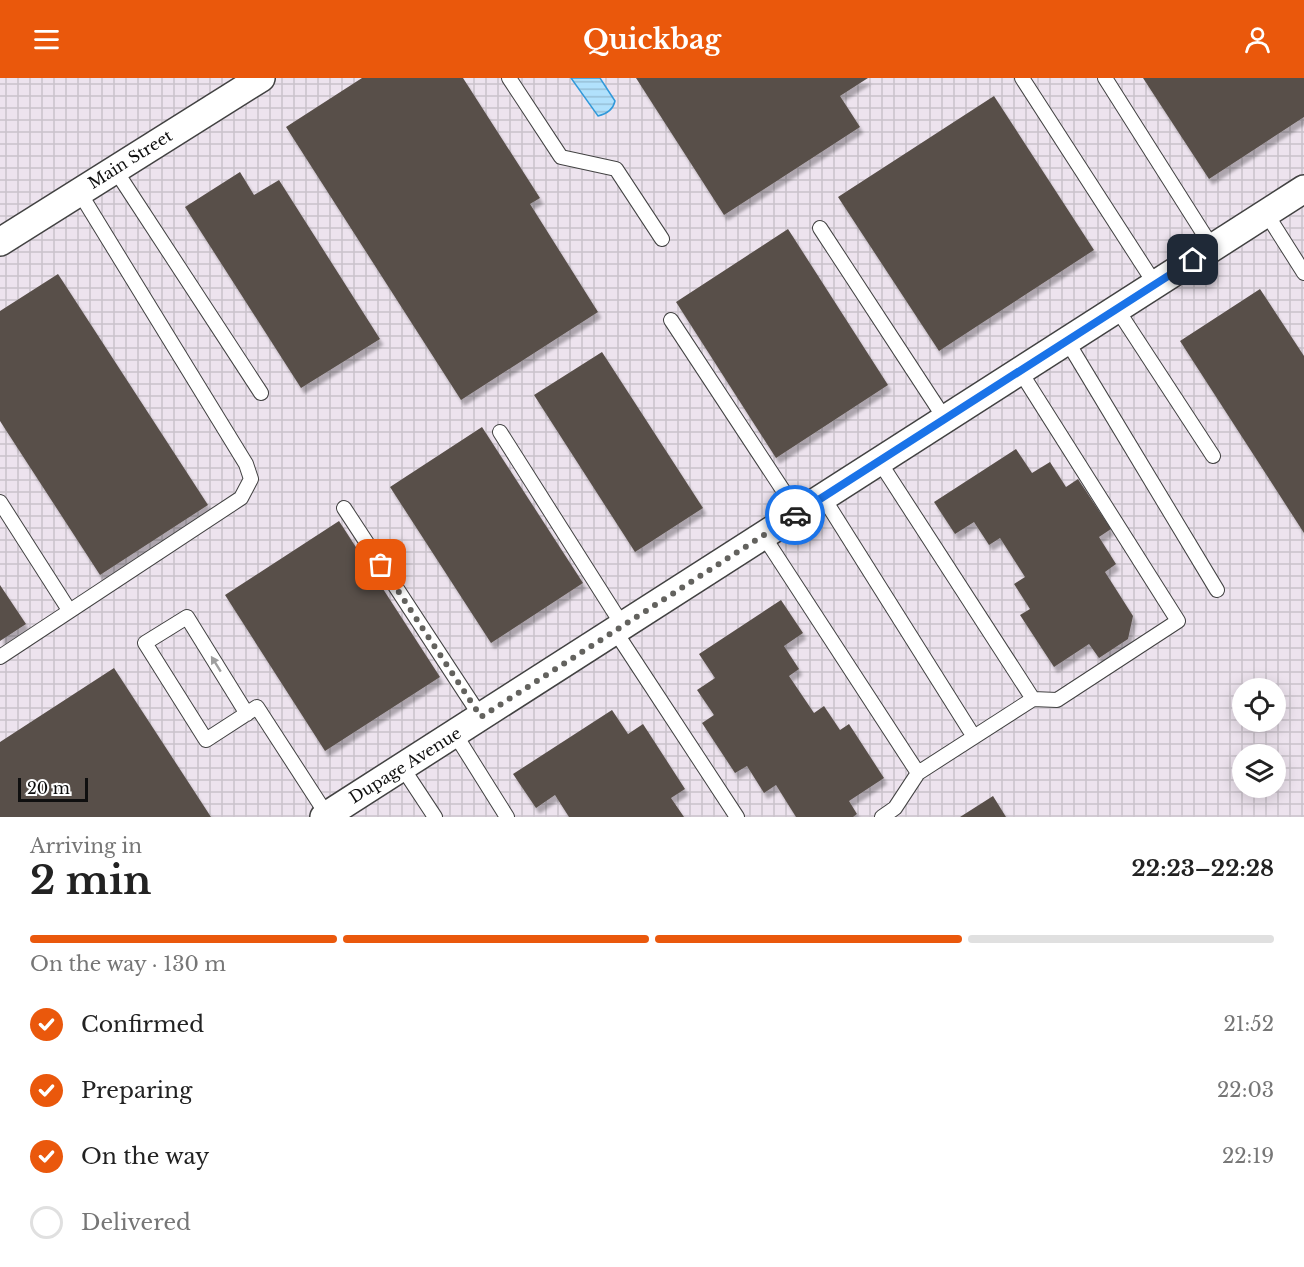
<!DOCTYPE html>
<html lang="en">
<head>
<meta charset="utf-8">
<style>
  :root { --surface:#fff; --page:#f6f6f6; --text:#222; --muted:#767676; --line:#e0e0e0; --accent:#ea580c }
  body { margin:0; font-family:"Libre Baskerville",serif; background:var(--page); color:var(--text); height:100vh; display:flex; flex-direction:column; font-size:22px; white-space:nowrap }
  * { box-sizing:border-box; margin:0 }
  p { font-size:20px; color:var(--muted) }
  .icon { flex:none; width:33px; height:33px; fill:none; stroke:currentColor; stroke-width:2; stroke-linecap:round; stroke-linejoin:round }
  .map { position:relative; height:739px; overflow:hidden }
  .side { display:flex; flex-direction:column; background:var(--surface); flex:1 }
  .side>* { flex:none }
  .buttons { position:absolute; left:1232px; top:600px; display:grid; gap:12px }
  .buttons a { display:grid; place-items:center; width:54px; height:54px; border-radius:50%; background:var(--surface); box-shadow:0 3px 15px #0003; font-size:30px }
  .scale { position:absolute; left:18px; bottom:15px; width:70px; box-sizing:border-box; padding-left:6px; border:3px solid #0f0f0f; border-top:0; font-size:16px; line-height:21px; white-space:nowrap; color:#0f0f0f; -webkit-text-stroke:4px #fff; paint-order:stroke }
  .pin { position:absolute; display:grid; place-items:center; width:51px; height:51px; color:#fff; margin:-26px; border-radius:12px; box-shadow:0 3px 9px #0006 }
  .courier { position:absolute; display:grid; place-items:center; width:60px; height:60px; margin:-30px; border:4px solid #1a73e8; border-radius:50%; background:#fff; color:#222; box-shadow:0 2px 8px #0007 }
  .head em { font-style:normal; font-weight:700 }
  .head div { display:flex; flex-direction:column-reverse }
  .head { display:flex; align-items:center; justify-content:space-between; height:102px; padding:0 30px }
  h1 { font-size:39px; font-weight:700; line-height:45px }
  .bar { display:grid; grid-template-columns:repeat(4,1fr); gap:9px 6px; align-content:center; height:72px; padding:0 30px }
  .bar i { height:8px; border-radius:4px; background:var(--line) }
  .bar .selected { background:var(--accent) }
  .bar p { grid-column:span 4 }
  ol { padding:0 30px; list-style:none }
  li { display:flex; align-items:center; gap:18px; height:66px }
  li p { margin-inline-start:auto }
  li .icon { padding:6px; border-radius:50%; background:var(--accent); color:#fff; stroke-width:4 }
  li:last-child { color:var(--muted) }
  li i { width:33px; height:33px; border:3px solid var(--line); border-radius:50% }
  header { display:flex; justify-content:space-between; align-items:center; height:78px; padding:0 30px; background:var(--accent); color:#fff; font-size:27px; font-weight:700 }
  .map>svg:first-child { display:block }
</style>
</head>
<body>
<header><svg class="icon" aria-label="menu" viewBox="0 0 24 24"><path d="M4 6h16M4 12h16M4 18h16"/></svg>Quickbag<svg class="icon" aria-label="person" viewBox="0 0 24 24"><circle cx="12" cy="8" r="4"/><path d="M4 21q1-7 8-7t8 7"/></svg></header>
<div class="map">
<svg width="1304" height="739" viewBox="0 0 1304 739">
  <defs>
    <pattern id="industrial-grid" width="8" height="8" patternUnits="userSpaceOnUse" patternTransform="scale(1.5)"><rect width="8" height="8" fill="#ede3ee"/><path d="M0 4h8M4 0v8" fill="none" stroke="#cac2cb"/></pattern>
    <pattern id="water-rules" width="6" height="5" patternUnits="userSpaceOnUse" patternTransform="scale(1.5)"><rect width="6" height="5" fill="#b1e1fc"/><path d="M0 2.5h6" fill="none" stroke="#97c0d7"/></pattern>
    <filter id="shadow"><feDropShadow dx="3.5" dy="6" stdDeviation="1.5" flood-color="#0004"/></filter>
  </defs>
  <rect width="100%" height="100%" fill="#fffcf2"/>
  <path fill="url(#industrial-grid)" fill-rule="evenodd" d="M0 0H250L0 155Z
    M274 0H1304V739H0V178ZM1242 610H1275V644H1242ZM1242 676H1275V710H1242Z"/>
  <path fill="url(#water-rules)" stroke="#3199da" stroke-width="1.5" d="M571 0H600L615 23C613 32 607 36 598 38Z"/>
  <path fill="#59504a" filter="url(#shadow)" d="M362 0H463L540 120 530 126 598 234 461 322 286 49Z
    M636 0H868L840 18 860 49 724 137Z
    M1143 0H1304V39L1209 101Z
    M994 18 1094 172 939 273 838 119Z
    M240 94 254 117 279 102 380 261 301 310 185 129Z
    M788 151 888 307 776 380 676 224Z
    M58 196 208 427 100 497 0 343V233Z
    M1260 211 1304 278V455L1180 263Z
    M602 274 703 430 635 474 534 317Z
    M482 349 583 505 491 565 390 409Z
    M1016 371 1032 395 1050 384 1066 409 1078 401 1111 451 1099 459 1116 486 1105 494 1133 538 1128 561 1099 580 1089 566 1054 589 1020 537 1030 531 1014 506 1025 499 1000 460 989 467 974 444 955 456 934 424Z
    M339 443 440 599 325 673 225 517Z
    M0 507 26 546 0 563Z
    M781 522 803 555 784 568 799 591 789 598 814 635 824 628 840 652 849 646 884 700 849 723 857 736 853 739H796L776 707 764 715 747 688 735 695 702 645 714 637 697 612 715 600 699 576Z
    M114 590 211 739H0V664Z
    M612 632 628 656 643 646 685 711 671 720 684 739H569L555 717 536 730 513 696Z
    M993 718 1006 739H960Z"/>
  <g fill="none" stroke-linecap="round" stroke-linejoin="round">
    <defs>
      <path id="lane" d="M509 0 561 79 616 91 662 161
        M1022 0 1155 206
        M1105 0 1212 169
        M114 90 261 315
        M1266 135 1304 195
        M820 150 945 341
        M1117 231 1213 378
        M671 242 798 435
        M1067 263 1217 512
        M500 354 623 548
        M879 383 1033 621
        M823 419 974 659
        M0 424 69 532
        M344 430 481 639
        M763 457 918 695
        M615 553 737 739
        M0 579 241 420 251 401 246 386 78 112
        M247 636 187 539 145 565 206 662 257 629 327 737
        M455 656 507 739
        M402 689 435 739
        M882 739 895 730 918 695 1033 621 1057 622 1178 543 1020 293"/>
      <path id="street" d="M0 164 261 0
        M324 739 1304 111"/>
    </defs>
    <use href="#lane" stroke="#424242" stroke-width="16"/>
    <use href="#street" stroke="#424242" stroke-width="30"/>
    <use href="#lane" stroke="#fff" stroke-width="14"/>
    <use href="#street" stroke="#fff" stroke-width="27"/>
  </g>
  <defs><path id="oneway-solid" d="M-6-.8H1V-3.2L6.5 0L1 3.2V.8H-6Z" transform="scale(1.5)"/></defs>
  <use fill="#9f9f9f" href="#oneway-solid" transform="translate(216 586) rotate(-122)"/>
  <g fill="none" stroke-linecap="round" stroke-linejoin="round">
    <path stroke="#63625e" stroke-width="6" stroke-dasharray="0 10.8" d="M381 487 481 639 795 437"/>
    <path stroke="#1a73e8" stroke-width="8" d="M795 437 1193 182"/>
  </g>
  <g text-anchor="middle" stroke-width="6" stroke-linejoin="round" paint-order="stroke">
    <g font-size="16" fill="#0f0f0f" stroke="#fff">
      <text transform="translate(130 81) rotate(-32)" y="6">Main Street</text>
      <text transform="translate(405 687) rotate(-32)" y="6">Dupage Avenue</text>
    </g>
  </g>
</svg>
<div class="buttons">
<a><svg class="icon" aria-label="locate" viewBox="0 0 24 24"><circle cx="12" cy="12" r="6"/><path d="M12 2v4M12 18v4M2 12h4M18 12h4"/></svg></a>
<a><svg class="icon" aria-label="layers" viewBox="0 0 24 24"><path d="M12 4l9 5-9 5-9-5zM3 14l9 5 9-5"/></svg></a>
</div>
<div class="scale">20 m</div>
<div class="pin" style="left:381px;top:487px;background:#ea580c"><svg class="icon" aria-label="bag" viewBox="0 0 24 24"><path d="M5 8h14l-1 12H6zM9 8a3 3 0 0 1 6 0"/></svg></div>
<div class="pin" style="left:1193px;top:182px;background:#1f2937"><svg class="icon" aria-label="home" viewBox="0 0 24 24"><path d="M3 11l9-7 9 7M6 9v11h12V9"/></svg></div>
<div class="courier" style="left:795px;top:437px"><svg class="icon" aria-label="car" viewBox="0 0 24 24"><path d="M5 17H2v-5l4-1 3-4h7l3 4 3 1v5h-3M9 17h6M6 11h13"/><circle cx="7" cy="17" r="2"/><circle cx="17" cy="17" r="2"/></svg></div>
</div>
<section class="side">
<div class="head"><div><h1>2 min</h1><p>Arriving in</p></div><em>22:23–22:28</em></div>
<div class="bar"><i class="selected"></i><i class="selected"></i><i class="selected"></i><i></i><p>On the way · 130 m</p></div>
<ol>
<li><svg class="icon" aria-label="check" viewBox="0 0 24 24"><path d="M5 12l5 5 9-10"/></svg>Confirmed<p>21:52</p></li>
<li><svg class="icon" aria-label="check" viewBox="0 0 24 24"><path d="M5 12l5 5 9-10"/></svg>Preparing<p>22:03</p></li>
<li><svg class="icon" aria-label="check" viewBox="0 0 24 24"><path d="M5 12l5 5 9-10"/></svg>On the way<p>22:19</p></li>
<li><i></i>Delivered</li>
</ol>
</section>
</body>
</html>
